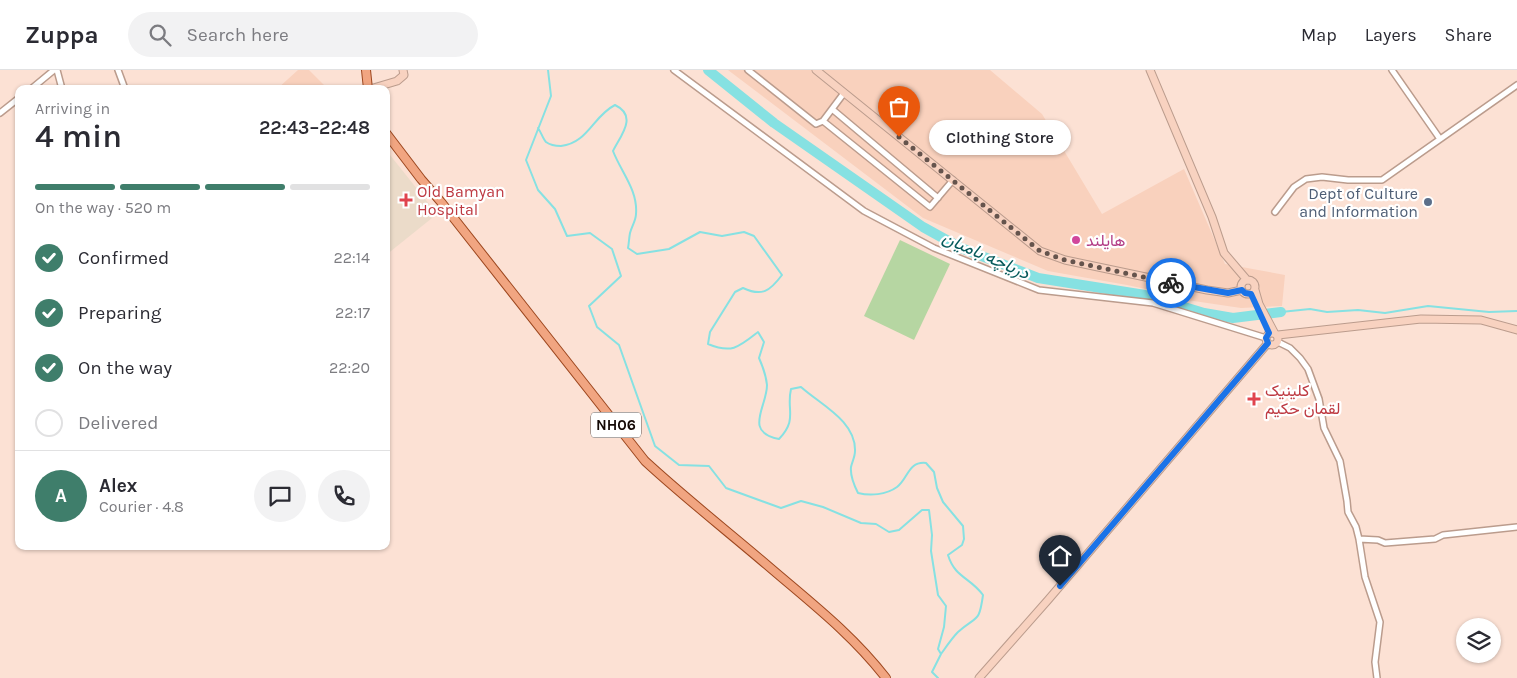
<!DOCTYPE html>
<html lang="en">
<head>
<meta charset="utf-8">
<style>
  :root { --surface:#fff; --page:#f2f2f3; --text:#2b2b33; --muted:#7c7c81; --line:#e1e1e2; --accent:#3f7e6b }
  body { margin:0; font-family:Karla,Vazirmatn,sans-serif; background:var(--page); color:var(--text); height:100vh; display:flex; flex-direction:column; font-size:19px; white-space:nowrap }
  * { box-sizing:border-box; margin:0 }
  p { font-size:16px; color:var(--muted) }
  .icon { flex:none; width:28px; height:28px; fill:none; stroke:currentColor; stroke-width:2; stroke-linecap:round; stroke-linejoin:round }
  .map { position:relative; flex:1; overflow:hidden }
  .sheet { position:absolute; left:15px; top:15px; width:375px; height:465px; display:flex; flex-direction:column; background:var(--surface); border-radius:10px; box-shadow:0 1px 4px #0004 }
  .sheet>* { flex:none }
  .tools { position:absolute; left:1456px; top:548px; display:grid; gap:10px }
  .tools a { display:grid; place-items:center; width:45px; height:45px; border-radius:50%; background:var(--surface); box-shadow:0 1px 4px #0004; font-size:25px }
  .pin { position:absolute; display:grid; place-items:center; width:42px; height:42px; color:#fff; margin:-51px -21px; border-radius:50% 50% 50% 0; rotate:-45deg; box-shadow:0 0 5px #0007 }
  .pin .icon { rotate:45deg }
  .courier { position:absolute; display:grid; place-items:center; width:50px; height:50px; margin:-25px; border:4px solid #1a73e8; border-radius:50%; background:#fff; color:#222; box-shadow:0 1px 6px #0007 }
  .bubble { position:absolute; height:35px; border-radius:18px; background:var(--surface); box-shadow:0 1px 4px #0004; font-size:16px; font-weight:600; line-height:35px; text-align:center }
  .head em { font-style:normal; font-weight:600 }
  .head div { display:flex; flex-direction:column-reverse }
  .head { display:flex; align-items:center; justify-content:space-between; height:85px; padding:0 20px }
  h1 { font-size:32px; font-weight:600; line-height:38px }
  .bar { display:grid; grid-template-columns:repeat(4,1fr); gap:8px 5px; align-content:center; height:60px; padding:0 20px }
  .bar i { height:6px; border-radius:4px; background:var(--line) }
  .bar .on { background:var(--accent) }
  .bar p { grid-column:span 4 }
  .line { display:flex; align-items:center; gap:12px; padding:0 20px; border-top:1px solid var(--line) }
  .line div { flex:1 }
  .round { display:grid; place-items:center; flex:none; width:52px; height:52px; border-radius:26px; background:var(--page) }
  ol { padding:0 20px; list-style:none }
  li { display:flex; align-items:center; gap:15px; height:55px }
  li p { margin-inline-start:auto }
  li .icon { padding:5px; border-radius:50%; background:var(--accent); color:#fff; stroke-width:4 }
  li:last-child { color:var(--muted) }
  li i { width:28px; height:28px; border:2px solid var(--line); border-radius:50% }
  header { display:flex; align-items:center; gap:30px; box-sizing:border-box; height:70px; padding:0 25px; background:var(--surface); border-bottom:1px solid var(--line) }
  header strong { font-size:24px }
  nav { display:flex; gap:28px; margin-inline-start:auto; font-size:18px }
  .search { width:350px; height:45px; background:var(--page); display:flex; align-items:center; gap:12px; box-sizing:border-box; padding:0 18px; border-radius:28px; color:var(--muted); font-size:19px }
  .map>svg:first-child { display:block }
</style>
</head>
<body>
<header>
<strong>Zuppa</strong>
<div class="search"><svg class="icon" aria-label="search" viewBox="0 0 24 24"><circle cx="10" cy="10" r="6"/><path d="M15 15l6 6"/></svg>Search here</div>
<nav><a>Map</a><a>Layers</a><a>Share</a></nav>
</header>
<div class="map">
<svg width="1517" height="608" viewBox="0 0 1517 608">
  <rect width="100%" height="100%" fill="#fce1d4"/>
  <path fill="#f9d1bd" d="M298 0H309L328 19H277Z
    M728 0H990L1042 44 1102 144 1184 99 1225 194 1285 205 1282 236 1241 238 1187 230 1169 224 1127 215 1048 201 923 148Z"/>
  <path fill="#ebdbc9" d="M386 85H390L437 144 386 185Z"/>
  <path fill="#b6d6a2" d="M900 170 950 194 914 270 864 246Z"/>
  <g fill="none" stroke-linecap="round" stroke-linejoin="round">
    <path stroke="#86e1e2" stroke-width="2" d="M548 0 551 26 526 90 538 120 555 139 567 166 590 163 612 179 621 206 589 236 597 257 619 275 655 376 679 395 709 396 726 418 781 438 801 431 823 437 861 453 876 454 889 462 899 460 922 440H929L932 465 931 481 938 525 946 536 944 557 938 579 941 584 932 602 938 608
      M538 58C541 62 543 69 546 72 550 75 556 76 561 76 588 73 593 46 615 35 638 46 621 65 613 81 621 102 638 120 636 144 636 150 632 156 630 163 629 168 629 173 628 178L637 184 669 179 700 162 722 166 744 162 754 166 782 205C770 221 762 227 743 218L735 222 710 262 708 274C732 284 739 277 758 262L764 272 759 288C763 297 766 305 767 315 767 337 743 362 779 369 798 349 786 340 791 319L801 317C821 335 856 351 855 381 855 387 852 392 851 397 850 406 854 415 858 423 870 426 886 425 897 417 908 409 908 391 926 393L934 402 937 418 943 432 963 456 964 469 962 475 948 485C955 508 970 507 983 525 979 554 977 545 958 562 952 568 946 577 941 584
      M1281 242 1310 239 1327 242 1358 240 1385 243 1428 236 1489 242 1517 241"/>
    <path stroke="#86e1e2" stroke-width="10" d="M708 0 774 53 923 157 961 178 1038 208 1145 225 1204 243 1233 248 1281 242"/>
    <defs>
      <path id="street" d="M57 0 62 19
        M118 0 125 19
        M674 0 864 141 934 178 1039 220 1153 233 1266 268
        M748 0 816 54 823 51 844 23
        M1392 0 1440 69
        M31 19 54 0
        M832 39 938 128
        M0 43 19 28
        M823 51 930 137 953 110
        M1275 142 1294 117 1306 109 1322 107 1348 110H1382L1517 15
        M1278 272 1290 278 1300 288 1308 299 1319 329 1324 358 1340 391 1347 431 1348 442 1356 457 1359 469 1365 507 1380 552 1375 592 1377 608
        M1359 469 1378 470 1385 473 1435 469 1443 465 1517 457"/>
      <path id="secondary" d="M816 0 1040 181 1065 190 1207 220 1228 223 1242 220
        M1150 0 1212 147 1224 183 1247 210
        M370 19 397 11 404 5 403 0
        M1241 217a7 7 0 1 1 14 0a7 7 0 1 1-14 0Z
        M1255 220 1259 234 1274 262
        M1266 269a6 6 0 1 1 12 0a6 6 0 1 1-12 0Z
        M1278 265 1421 249 1481 250 1517 260
        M979 608 1048 530 1268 273"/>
      <path id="primary" d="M366 0 368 19
        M386 63 421 109 441 132 645 391C684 427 726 460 767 495 810 532 851 563 886 608"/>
    </defs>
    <use href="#street" stroke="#bb9c8d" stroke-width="8"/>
    <use href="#secondary" stroke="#bb9c8d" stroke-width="9"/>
    <use href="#primary" stroke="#9d471f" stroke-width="10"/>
    <use href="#street" stroke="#fff" stroke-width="5"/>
    <use href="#secondary" stroke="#f8d2c0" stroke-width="7"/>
    <use href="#primary" stroke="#f1a581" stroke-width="8"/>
  </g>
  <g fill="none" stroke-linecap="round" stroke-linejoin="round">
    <path stroke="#65544d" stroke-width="5" stroke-dasharray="0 9" d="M899 67 1040 181 1065 190 1171 213"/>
    <path stroke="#1a73e8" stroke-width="6" d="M1060 516 1268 273 1266 268 1269 263 1251 224 1245 223 1242 220 1228 223 1171 213"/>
  </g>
  <g fill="#e0444e" stroke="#fff" stroke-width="2">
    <path d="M403.5 122.5h5v5h5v5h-5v5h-5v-5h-5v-5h5z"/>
    <path d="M1251.5 321.5h5v5h5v5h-5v5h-5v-5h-5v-5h5z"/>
  </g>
  <circle fill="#5c6f8a" stroke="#fff" stroke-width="2" cx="1428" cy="132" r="5"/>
  <circle fill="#d1479c" stroke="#fff" stroke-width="2" cx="1076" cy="170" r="5"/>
  <g text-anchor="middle" stroke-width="4.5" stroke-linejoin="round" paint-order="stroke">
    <rect fill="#fff" stroke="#5a5250" stroke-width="1" x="591" y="342.5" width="50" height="25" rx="4"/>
    <g font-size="15" font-weight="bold" fill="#130805">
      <text x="616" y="360">NH06</text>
    </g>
    <g font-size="16" fill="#be3a42" stroke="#fff" text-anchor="start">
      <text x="417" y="127">Old Bamyan<tspan x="417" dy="18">Hospital</tspan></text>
      <text x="1265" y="326">کلینیک<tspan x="1265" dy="18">لقمان حکیم</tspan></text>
    </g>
    <g font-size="16" fill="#4e5e75" stroke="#fff" text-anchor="end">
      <text x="1418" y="129">Dept of Culture<tspan x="1418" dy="18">and Information</tspan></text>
    </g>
    <g font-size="16" fill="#b23c85" stroke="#fff" text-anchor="start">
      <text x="1086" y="176">هایلند</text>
    </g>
    <g font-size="18" font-style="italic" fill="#065a5b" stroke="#fff">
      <text transform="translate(986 185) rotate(24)" y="6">دریاچه بامیان</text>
    </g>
  </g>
</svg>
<div class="tools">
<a><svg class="icon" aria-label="layers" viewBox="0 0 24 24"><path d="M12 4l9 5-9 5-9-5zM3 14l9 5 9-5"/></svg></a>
</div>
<div class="pin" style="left:899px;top:67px;background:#ea580c"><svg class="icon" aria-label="bag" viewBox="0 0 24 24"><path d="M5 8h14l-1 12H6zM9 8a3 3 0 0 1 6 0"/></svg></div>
<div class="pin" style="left:1060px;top:516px;background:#1f2937"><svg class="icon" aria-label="home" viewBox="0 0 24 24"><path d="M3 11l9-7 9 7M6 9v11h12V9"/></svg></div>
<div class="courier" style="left:1171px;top:213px"><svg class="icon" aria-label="bike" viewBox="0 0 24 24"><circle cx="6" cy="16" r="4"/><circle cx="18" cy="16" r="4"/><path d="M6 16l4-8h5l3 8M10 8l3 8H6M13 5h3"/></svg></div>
<div class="bubble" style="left:929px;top:50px;width:142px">Clothing Store</div>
<section class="sheet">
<div class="head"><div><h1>4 min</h1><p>Arriving in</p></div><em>22:43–22:48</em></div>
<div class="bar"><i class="on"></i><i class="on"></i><i class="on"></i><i></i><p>On the way · 520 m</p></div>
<ol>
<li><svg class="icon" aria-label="check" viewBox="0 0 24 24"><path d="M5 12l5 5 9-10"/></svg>Confirmed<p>22:14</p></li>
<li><svg class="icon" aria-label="check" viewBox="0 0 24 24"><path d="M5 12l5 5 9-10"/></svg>Preparing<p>22:17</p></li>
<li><svg class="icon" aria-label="check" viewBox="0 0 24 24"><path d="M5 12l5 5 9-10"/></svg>On the way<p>22:20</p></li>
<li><i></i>Delivered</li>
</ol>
<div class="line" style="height:90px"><b class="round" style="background:var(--accent);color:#fff">A</b><div><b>Alex</b><p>Courier · 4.8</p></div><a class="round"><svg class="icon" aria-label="chat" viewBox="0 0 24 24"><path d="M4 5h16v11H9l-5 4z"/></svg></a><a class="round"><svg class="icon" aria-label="phone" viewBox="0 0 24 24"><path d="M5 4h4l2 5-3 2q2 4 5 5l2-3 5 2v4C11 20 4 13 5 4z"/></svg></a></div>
</section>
</div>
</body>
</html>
